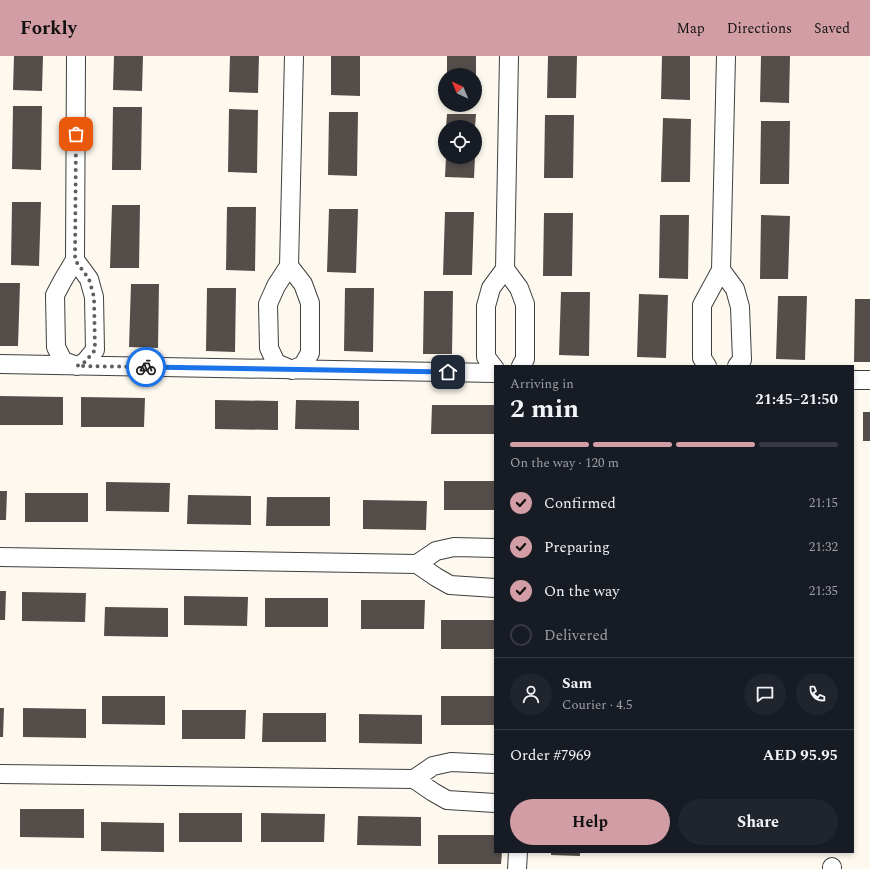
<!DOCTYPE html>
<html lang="en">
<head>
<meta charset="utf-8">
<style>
  :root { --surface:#171b24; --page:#20242c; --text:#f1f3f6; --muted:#9ea1a6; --line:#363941; --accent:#d29da5 }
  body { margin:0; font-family:Spectral,serif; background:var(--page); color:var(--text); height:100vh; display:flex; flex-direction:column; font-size:15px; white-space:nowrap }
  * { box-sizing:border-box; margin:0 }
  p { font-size:13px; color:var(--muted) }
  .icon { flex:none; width:22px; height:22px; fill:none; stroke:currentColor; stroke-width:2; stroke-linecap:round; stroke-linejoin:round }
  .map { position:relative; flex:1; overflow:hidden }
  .panel { position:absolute; left:494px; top:309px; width:360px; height:488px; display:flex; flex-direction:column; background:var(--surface); border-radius:0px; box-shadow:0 2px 6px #0003 }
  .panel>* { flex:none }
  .needle { width:26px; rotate:316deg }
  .fabs { position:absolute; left:438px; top:12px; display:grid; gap:8px }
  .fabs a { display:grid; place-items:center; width:44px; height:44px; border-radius:50%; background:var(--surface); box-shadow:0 2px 6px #0003; font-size:20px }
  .pin { position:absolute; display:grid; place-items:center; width:34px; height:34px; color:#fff; margin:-17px; border-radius:8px; box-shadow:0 2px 6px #0006 }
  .courier { position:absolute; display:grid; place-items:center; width:40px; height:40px; margin:-20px; border:3px solid #1a73e8; border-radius:50%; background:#fff; color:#222; box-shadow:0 1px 5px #0007 }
  .head em { font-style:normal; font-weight:700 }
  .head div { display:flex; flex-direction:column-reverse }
  .head { display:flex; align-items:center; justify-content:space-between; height:68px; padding:0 16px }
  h1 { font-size:26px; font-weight:700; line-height:30px }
  .bar { display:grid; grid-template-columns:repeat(4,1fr); gap:6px 4px; align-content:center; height:48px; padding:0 16px }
  .bar i { height:5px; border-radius:3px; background:var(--line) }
  .bar .active { background:var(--accent) }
  .bar p { grid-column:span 4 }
  .line { display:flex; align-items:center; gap:10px; padding:0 16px; border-top:1px solid var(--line) }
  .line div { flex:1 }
  .round { display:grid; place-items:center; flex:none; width:42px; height:42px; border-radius:21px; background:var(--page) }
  ol { padding:0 16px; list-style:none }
  li { display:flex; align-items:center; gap:12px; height:44px }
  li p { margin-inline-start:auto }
  li .icon { padding:4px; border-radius:50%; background:var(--accent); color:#111; stroke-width:4 }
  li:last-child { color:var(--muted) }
  li i { width:22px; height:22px; border:2px solid var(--line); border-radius:50% }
  .primary-button { display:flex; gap:8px; margin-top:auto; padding:8px 16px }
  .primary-button a { flex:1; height:46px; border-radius:24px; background:var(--accent); color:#111; font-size:16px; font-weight:700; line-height:46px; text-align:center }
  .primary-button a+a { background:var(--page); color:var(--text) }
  header { display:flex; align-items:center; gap:24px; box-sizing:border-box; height:56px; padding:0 20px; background:var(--accent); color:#111 }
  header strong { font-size:19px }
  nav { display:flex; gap:22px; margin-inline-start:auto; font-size:14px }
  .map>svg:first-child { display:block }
</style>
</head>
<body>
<header>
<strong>Forkly</strong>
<nav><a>Map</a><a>Directions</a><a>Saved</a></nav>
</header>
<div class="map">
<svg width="870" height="813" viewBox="0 0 870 813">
  <rect width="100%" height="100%" fill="#fdf9ee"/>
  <path fill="#544d4a" d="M14 0H43L42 35 13 34Z
    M114 0H143L142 35 113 34Z
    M230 0H259L258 37 229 36Z
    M331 0H360V40L331 39Z
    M447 0H476V19H447Z
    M548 0H577L576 42H547Z
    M662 0H690V44L661 43Z
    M761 0H790L789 47 760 46Z
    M13 50H42L41 114 12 113Z
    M113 51H142L141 114H112Z
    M229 53 258 54 257 117 228 116Z
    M329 56H358L357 120 328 119Z
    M447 58H476L475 71H446Z
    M545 59H574L573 122H544Z
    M663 62 691 63 690 126H661Z
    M761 65H790L789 128H760Z
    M446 101H475L474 122 445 121Z
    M12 146H41L39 210 11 209Z
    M112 149H140L139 212H110Z
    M227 151H256L255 215 226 214Z
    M329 153H358L356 217 327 216Z
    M445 156H474L472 219H443Z
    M544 157H573L572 220H543Z
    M660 159H689L688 223 659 222Z
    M761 159 790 160 788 223H760Z
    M0 227H20L18 290H0Z
    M131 228H159L158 292 129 291Z
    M207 232H236L235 296 206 295Z
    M345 232H374L373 296 344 295Z
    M424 235H453L452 298H423Z
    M561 236H590L589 300 559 299Z
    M639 238 668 239 666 302 637 301Z
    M778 240H807L805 304 776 303Z
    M855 243H870V306H854Z
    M0 340 63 341V369H0Z
    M81 341 145 342 144 371H81Z
    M215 344 278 345V374L215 373Z
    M296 344 359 345V374L295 373Z
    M432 349H495L494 378H431Z
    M863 356H870V385H863Z
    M444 425H495V454H444Z
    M106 426 170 427 169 456 106 455Z
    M0 435H7L6 464H0Z
    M25 437H88V466H25Z
    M188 439 251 440V469L187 468Z
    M267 441H330V470H266Z
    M363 444 427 445 426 474 363 473Z
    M0 535H6L5 564H0Z
    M22 536 86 537 85 566 22 565Z
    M184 540 248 541 247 570 184 569Z
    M265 542H328V571H265Z
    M361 544H425L424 573H361Z
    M105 551 168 552V581L104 580Z
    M441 564H495V593H441Z
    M102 640H165V669L102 668Z
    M441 640H495V669H441Z
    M0 652H4L3 681H0Z
    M23 652 86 653V682L23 681Z
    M182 654H246L245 683H182Z
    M263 657H326V686H262Z
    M359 658 422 659V688L359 687Z
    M20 753H84V782L20 781Z
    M179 757H242V786H179Z
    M261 757 325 758 324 786H261Z
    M358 760 421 761V790L357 789Z
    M101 766 164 767V796L101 795Z
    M438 779H495V796H502L501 808H438Z
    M551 796H580V800L551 799Z"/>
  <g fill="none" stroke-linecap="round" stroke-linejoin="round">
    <defs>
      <path id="minor" d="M75 204 89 223 94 241 95 294 85 306 77 310 63 305 56 291 55 239 63 224 75 204 76 0
        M289 210 303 228 310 247V297L303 309 292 314 276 307 269 292 268 248 276 230 289 210 294 0
        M505 213 519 232 525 248V303L521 310
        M721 214 735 233 740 251 742 304 737 310
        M0 308 495 317
        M707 310 702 302V249L721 214 726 0
        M495 313 486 301V250L491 232 505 213 509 0
        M853 324H870
        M0 501 417 508 436 521 450 529 495 532
        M417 508 436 495 454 491 495 492
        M0 718 414 723 433 710 451 706 495 708
        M414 723 433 736 447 744 495 747
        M517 813 518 796
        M832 813V811"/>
    </defs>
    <use href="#minor" stroke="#3f3f3f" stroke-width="20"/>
    <use href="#minor" stroke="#fff" stroke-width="18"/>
  </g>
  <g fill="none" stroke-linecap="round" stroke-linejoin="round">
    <path stroke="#605f5b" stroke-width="4" stroke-dasharray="0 7.2" d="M76 78 75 204 89 223 94 241 95 294 85 306 77 310 146 311"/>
    <path stroke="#1a73e8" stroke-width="5" d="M146 311 448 316"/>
  </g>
</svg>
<div class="fabs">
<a><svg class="needle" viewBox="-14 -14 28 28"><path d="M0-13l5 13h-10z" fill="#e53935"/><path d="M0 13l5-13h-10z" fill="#9ea1a6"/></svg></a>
<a><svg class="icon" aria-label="locate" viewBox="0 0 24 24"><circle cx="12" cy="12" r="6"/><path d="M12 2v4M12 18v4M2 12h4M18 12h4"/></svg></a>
</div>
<div class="pin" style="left:76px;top:78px;background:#ea580c"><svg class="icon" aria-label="bag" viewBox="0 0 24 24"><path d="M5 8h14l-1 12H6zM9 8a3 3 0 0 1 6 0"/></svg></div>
<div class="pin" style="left:448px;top:316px;background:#1f2937"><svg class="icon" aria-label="home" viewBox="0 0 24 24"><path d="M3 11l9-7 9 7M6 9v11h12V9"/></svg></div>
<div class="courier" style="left:146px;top:311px"><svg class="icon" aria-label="bike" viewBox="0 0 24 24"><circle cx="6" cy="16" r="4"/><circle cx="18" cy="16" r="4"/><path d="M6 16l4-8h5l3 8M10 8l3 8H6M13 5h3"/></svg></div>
<section class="panel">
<div class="head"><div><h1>2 min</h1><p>Arriving in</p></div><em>21:45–21:50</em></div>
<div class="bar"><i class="active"></i><i class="active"></i><i class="active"></i><i></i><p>On the way · 120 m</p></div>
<ol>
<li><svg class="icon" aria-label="check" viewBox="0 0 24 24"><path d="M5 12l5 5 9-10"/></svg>Confirmed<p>21:15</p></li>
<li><svg class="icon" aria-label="check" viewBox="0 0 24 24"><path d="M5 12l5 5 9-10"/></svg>Preparing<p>21:32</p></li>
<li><svg class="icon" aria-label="check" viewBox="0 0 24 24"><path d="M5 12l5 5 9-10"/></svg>On the way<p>21:35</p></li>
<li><i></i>Delivered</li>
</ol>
<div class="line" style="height:72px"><a class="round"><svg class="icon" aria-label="person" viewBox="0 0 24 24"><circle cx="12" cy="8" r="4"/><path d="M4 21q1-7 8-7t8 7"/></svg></a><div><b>Sam</b><p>Courier · 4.5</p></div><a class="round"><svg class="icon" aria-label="chat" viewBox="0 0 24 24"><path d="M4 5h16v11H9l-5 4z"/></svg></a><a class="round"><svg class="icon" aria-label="phone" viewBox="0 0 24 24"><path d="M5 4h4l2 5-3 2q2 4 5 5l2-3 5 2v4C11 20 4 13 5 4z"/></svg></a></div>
<div class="line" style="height:52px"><div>Order #7969</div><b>AED 95.95</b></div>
<div class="primary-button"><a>Help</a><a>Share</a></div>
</section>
</div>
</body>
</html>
